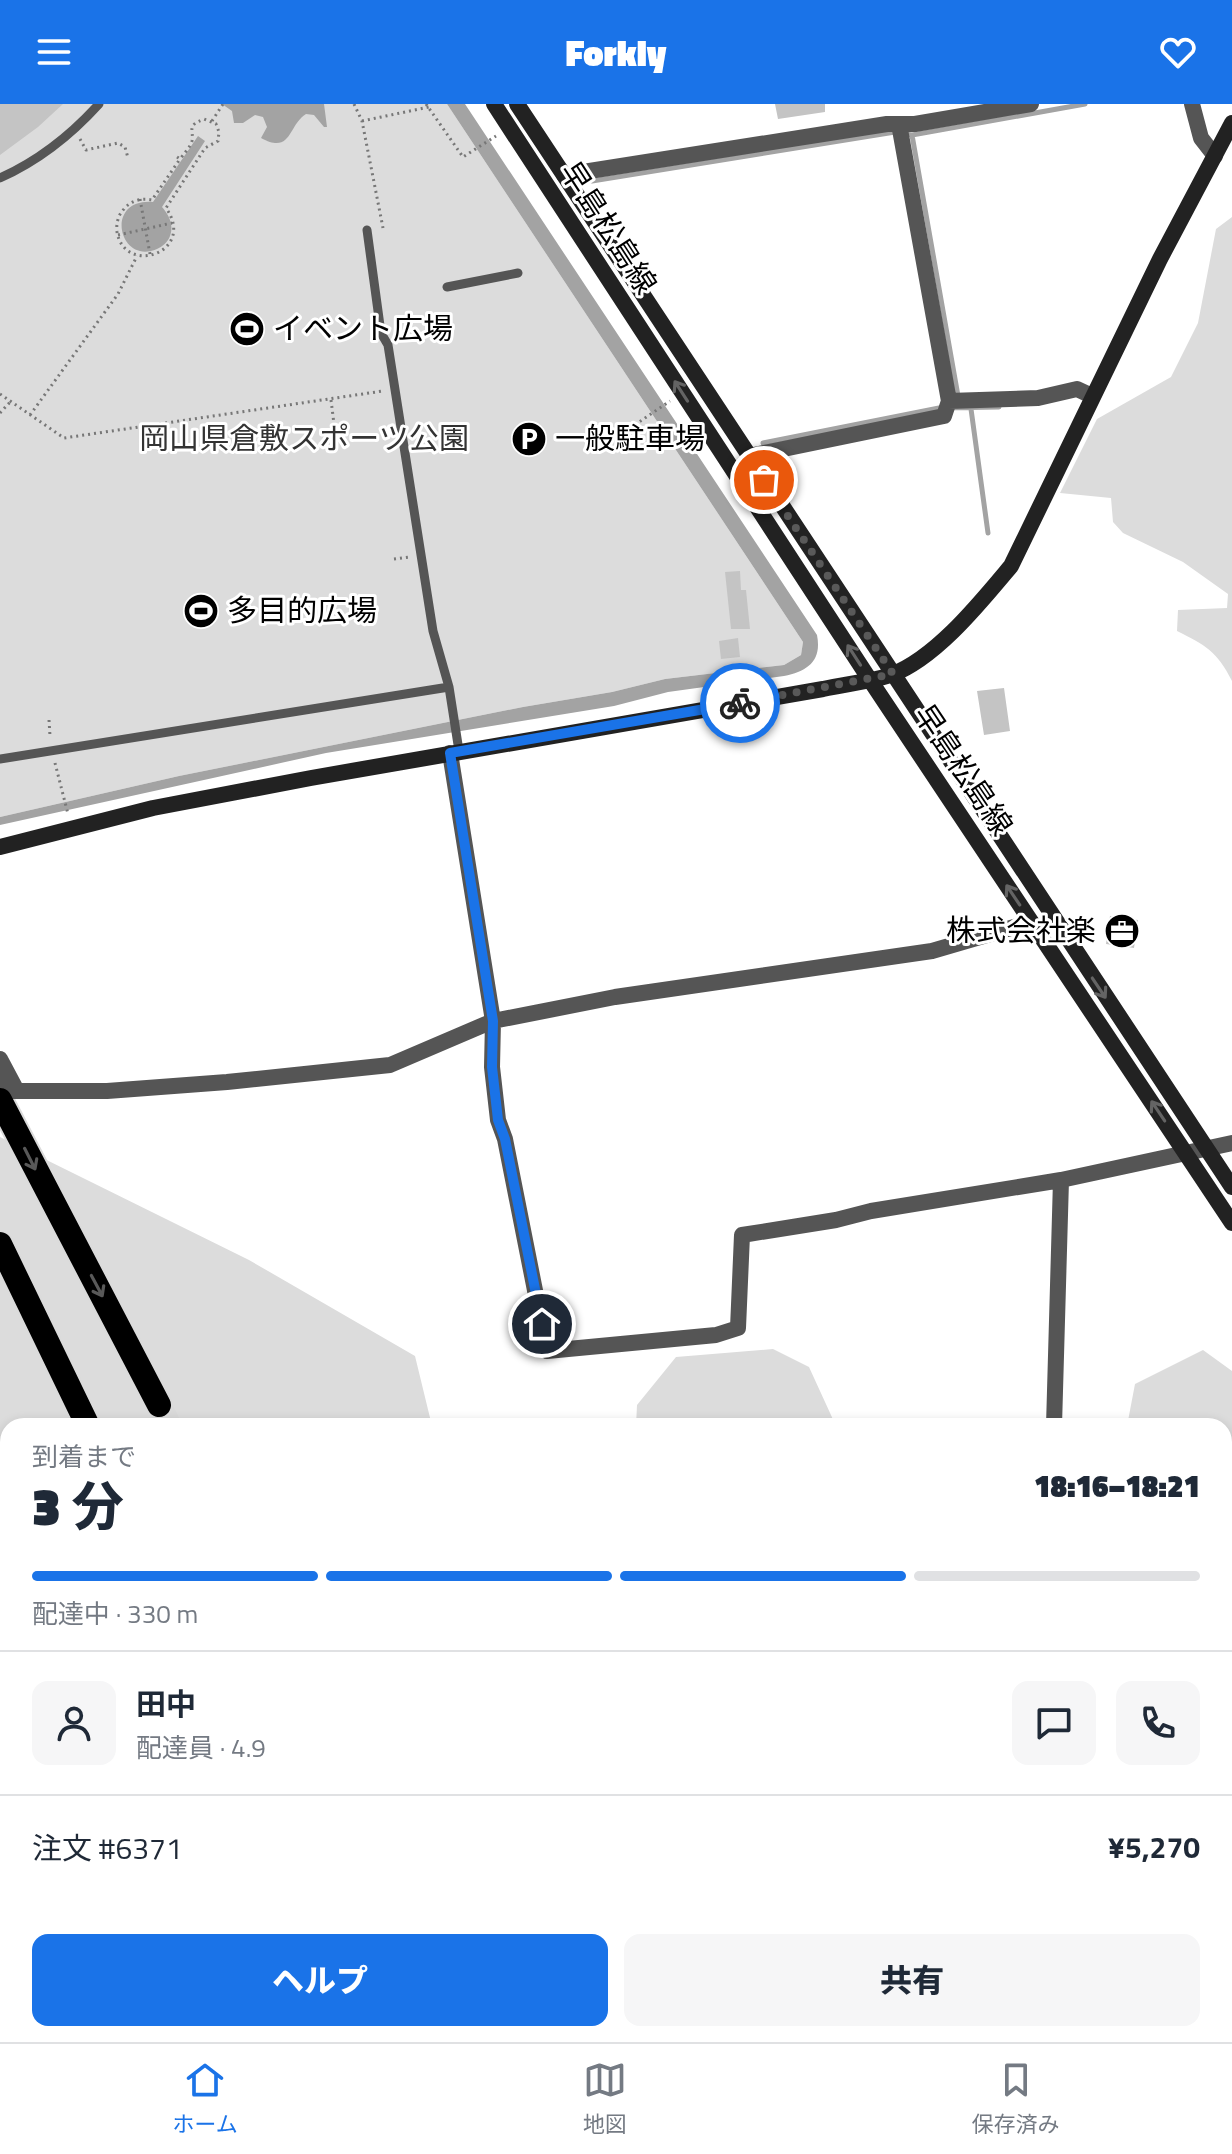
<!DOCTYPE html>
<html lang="ja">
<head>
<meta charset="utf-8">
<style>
  :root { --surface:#fff; --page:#f6f6f7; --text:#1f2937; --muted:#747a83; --line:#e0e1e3; --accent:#1a73e8 }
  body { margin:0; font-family:"Titillium Web","Noto Sans JP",sans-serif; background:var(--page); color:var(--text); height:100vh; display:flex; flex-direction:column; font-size:30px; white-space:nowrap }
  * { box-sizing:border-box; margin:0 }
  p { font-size:26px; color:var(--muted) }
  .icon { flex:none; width:44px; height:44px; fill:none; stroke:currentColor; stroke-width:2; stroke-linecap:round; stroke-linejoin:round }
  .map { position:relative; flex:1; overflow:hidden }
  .side { position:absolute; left:0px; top:1314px; width:1232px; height:624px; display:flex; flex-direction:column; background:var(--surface); border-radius:24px 24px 0 0; box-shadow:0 4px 12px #0003 }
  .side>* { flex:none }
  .pin { position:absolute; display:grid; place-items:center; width:68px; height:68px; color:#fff; margin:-34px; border:4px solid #fff; border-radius:50%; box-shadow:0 2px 8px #0007 }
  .courier { position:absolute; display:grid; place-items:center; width:80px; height:80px; margin:-40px; border:6px solid #1a73e8; border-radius:50%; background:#fff; color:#222; box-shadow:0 2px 10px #0007 }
  .overview em { font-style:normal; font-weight:800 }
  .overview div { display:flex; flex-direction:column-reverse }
  .overview { display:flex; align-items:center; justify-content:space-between; height:136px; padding:0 32px }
  h1 { font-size:52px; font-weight:800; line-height:60px }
  .bar { display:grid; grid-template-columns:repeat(4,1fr); gap:12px 8px; align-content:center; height:96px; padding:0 32px }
  .bar i { height:10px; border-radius:6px; background:var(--line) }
  .bar .selected { background:var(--accent) }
  .bar p { grid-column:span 4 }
  .line { display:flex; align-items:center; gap:20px; padding:0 32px; border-top:2px solid var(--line) }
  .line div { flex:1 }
  .round { display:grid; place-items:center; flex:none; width:84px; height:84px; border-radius:16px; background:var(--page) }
  .primary-button { display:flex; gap:16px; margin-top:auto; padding:16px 32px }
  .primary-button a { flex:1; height:92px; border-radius:16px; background:var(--accent); color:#fff; font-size:32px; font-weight:800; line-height:92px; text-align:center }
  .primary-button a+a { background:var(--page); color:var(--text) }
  header { display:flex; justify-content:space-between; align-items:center; height:104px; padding:0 32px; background:var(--accent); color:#fff; font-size:36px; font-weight:800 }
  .menu { display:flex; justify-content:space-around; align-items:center; height:112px; border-top:2px solid var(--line); background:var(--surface); font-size:22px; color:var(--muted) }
  .menu a { display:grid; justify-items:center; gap:4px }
  .menu .selected { color:var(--accent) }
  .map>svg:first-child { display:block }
</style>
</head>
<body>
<header><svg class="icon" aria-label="menu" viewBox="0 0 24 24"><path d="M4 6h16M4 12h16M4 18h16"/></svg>Forkly<svg class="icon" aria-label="heart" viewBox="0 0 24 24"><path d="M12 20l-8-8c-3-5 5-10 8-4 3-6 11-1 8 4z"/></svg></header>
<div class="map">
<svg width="1232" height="1938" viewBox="0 0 1232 1938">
  <rect width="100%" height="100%" fill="#fff"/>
  <path fill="#dcdcdc" d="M0 0H447L803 538 801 551 784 561 665 575 612 588 523 603 179 672 0 713Z
    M1232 113V577C1217 547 1205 541 1177 527L1178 506 1227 504 1228 490 1183 458 1123 429 1113 418 1111 394 1060 389 1097 315 1171 273 1198 219 1216 125Z
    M0 1033 249 1156 415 1252 432 1322H8V1930H1224V1795L1232 1787V1938H0Z
    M773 1245 809 1263 836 1322H636L637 1301 676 1253Z
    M1203 1246 1232 1267V1447L1224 1470V1322H1127L1135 1280Z"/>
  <path fill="#a3a3a3" d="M222 0H324L327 23H324L314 11 306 10C288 21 292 51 261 34L267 23 263 13 255 11 243 19H234L232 7Z
    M447 0H465L817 531C822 557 808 567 784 572L668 588 614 602 326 649 0 721V713L179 672 523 603 612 588 665 575 784 561 801 551 803 538Z
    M198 32 205 37 162 103C169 111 174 121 170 132 168 138 162 143 157 145 119 162 103 94 153 98Z
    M1232 1613V1740L1224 1748V1633Z"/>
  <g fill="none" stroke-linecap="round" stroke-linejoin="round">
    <path stroke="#a3a3a3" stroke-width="5" d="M905 30 912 31 1085 0
      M912 31 958 292
      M592 77 895 28
      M971 305 988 429
      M763 339 939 304 999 303"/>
  </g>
  <path fill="#c4c4c4" d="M0 0H63L38 23 0 51Z
    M775 0H825V8L778 15Z
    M740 467 741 486H746L750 525H731L725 468Z
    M738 534 740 553 721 555 719 537Z
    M1004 584 1010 627 984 631 977 587Z
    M1110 812 1138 816 1134 844 1106 840Z"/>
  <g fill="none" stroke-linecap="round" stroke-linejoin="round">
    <path stroke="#d9d9d9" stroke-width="24" stroke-dasharray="24 12" stroke-linecap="butt" d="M159 1301 170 1322
      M375 1930 378 1938
      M463 1930 467 1938"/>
    <defs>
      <path id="highway" d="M0 996 159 1301
        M0 1140 88 1322"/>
    </defs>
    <use href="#highway" stroke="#dbdbdb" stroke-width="28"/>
    <path stroke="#777" stroke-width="3" stroke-dasharray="2 4" stroke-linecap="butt" d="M354 0 362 17 383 124
      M426 0 463 53 496 32
      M212 17 223 0
      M362 17 429 3
      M80 35 86 46 118 39 125 43 128 54
      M177 53 180 55 152 96C142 94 131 96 124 105 118 111 116 120 117 128 125 173 197 148 166 104L205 44 218 37 219 28 216 20 204 15C186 22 194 25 192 37 191 42 183 51 180 55
      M140 95 150 150
      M118 131 172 119
      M0 290 64 334 383 287
      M331 296 334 320
      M0 309 11 297
      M30 311 118 190 137 152
      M155 321 159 348
      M620 331 670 297
      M394 455 410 453
      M49 616 50 632
      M55 659 68 710"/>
    <path stroke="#555" stroke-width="9" d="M0 74C38 57 71 31 99 0
      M367 126 381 229 388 241 433 527 449 583 459 647
      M447 183 518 169
      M0 655 449 583"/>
    <path stroke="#555" stroke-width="16" d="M1192 0 1201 34 1215 52
      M564 71 887 20H915L1031 0
      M949 297 1038 294 1077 285 1092 292
      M749 352 944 312 949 297 899 20
      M450 649 493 917 492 963 498 1016 505 1035 547 1247 716 1231 738 1224 742 1131 836 1116 871 1107 1061 1076 1232 1039
      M0 955 17 987
      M0 980 12 987H107L227 978 390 961 493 917 615 893 932 847 1031 818
      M1054 1322 1061 1076"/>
    <path stroke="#222" stroke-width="16" d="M494 0 870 576 1232 1119
      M517 0 1232 1083
      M0 743 153 704 311 674 823 585C845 580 869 578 891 571 936 554 980 499 1011 462L1160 155 1232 19"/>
    <use href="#highway" stroke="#000" stroke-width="24"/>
  </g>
  <defs><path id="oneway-shaft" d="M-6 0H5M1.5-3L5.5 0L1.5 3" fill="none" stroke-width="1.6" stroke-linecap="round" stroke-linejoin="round" transform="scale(2)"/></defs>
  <g stroke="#646464">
    <use href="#oneway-shaft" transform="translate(681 287) rotate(-123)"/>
    <use href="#oneway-shaft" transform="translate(854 551) rotate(-123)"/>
    <use href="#oneway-shaft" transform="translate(1013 791) rotate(-124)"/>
    <use href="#oneway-shaft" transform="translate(1099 884) rotate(56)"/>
    <use href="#oneway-shaft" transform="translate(1158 1007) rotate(-124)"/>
  </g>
  <g stroke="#595959">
    <use href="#oneway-shaft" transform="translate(30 1055) rotate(63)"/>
    <use href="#oneway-shaft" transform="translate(97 1182) rotate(62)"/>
  </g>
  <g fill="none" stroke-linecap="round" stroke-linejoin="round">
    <path stroke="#595959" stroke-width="8" stroke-dasharray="0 14.4" d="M740 599 893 570 764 376"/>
    <path stroke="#1a73e8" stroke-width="10" d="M542 1220 505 1035 498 1016 492 963 493 917 450 649 740 599"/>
  </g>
  <defs>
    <symbol id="stadium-disc" viewBox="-11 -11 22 22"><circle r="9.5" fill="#000" stroke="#fff"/><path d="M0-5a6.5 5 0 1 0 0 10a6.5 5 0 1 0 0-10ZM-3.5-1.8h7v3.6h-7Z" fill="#fff"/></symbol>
    <symbol id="parking-disc" viewBox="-11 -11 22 22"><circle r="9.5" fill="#000" stroke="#fff"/><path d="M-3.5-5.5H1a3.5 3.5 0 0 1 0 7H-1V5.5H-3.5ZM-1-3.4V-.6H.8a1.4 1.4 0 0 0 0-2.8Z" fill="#fff"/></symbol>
    <symbol id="office-disc" viewBox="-11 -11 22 22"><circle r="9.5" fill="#000" stroke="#fff"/><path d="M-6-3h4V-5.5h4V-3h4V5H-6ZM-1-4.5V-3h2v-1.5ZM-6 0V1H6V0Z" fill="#fff"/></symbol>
  </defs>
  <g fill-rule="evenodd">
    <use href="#stadium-disc" x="227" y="205" width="40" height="40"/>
    <use href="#parking-disc" x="509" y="315" width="40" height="40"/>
    <use href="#stadium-disc" x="181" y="487" width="40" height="40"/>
    <use href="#office-disc" x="1102" y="807" width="40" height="40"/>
  </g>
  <g text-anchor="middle" stroke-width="6" stroke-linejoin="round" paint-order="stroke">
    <g font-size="30" fill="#000" stroke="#fff">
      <text transform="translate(608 124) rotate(57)" y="10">早島松島線</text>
      <text transform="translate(963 666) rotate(56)" y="10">早島松島線</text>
    </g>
    <g font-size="30" fill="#000" stroke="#fff" text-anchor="start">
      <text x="273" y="235">イベント広場</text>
      <text x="555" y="345">一般駐車場</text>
      <text x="227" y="517">多目的広場</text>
      <text x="1096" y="837" text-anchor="end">株式会社楽</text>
    </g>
    <g font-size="30" fill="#333" stroke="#fff">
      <text x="304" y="345">岡山県倉敷スポーツ公園</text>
    </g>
  </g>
</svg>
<div class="pin" style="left:764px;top:376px;background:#ea580c"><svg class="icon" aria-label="bag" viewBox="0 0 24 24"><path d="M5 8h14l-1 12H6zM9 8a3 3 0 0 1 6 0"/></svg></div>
<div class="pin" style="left:542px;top:1220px;background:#1f2937"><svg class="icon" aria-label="home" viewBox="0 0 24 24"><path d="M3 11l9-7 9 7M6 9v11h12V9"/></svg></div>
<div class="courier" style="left:740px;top:599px"><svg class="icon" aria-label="bike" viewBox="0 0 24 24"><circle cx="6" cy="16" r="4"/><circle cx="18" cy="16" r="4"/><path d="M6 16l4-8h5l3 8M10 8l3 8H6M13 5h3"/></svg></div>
<section class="side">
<div class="overview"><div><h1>3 分</h1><p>到着まで</p></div><em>18:16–18:21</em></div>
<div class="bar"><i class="selected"></i><i class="selected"></i><i class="selected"></i><i></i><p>配達中 · 330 m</p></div>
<div class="line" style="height:144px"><a class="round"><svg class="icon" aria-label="person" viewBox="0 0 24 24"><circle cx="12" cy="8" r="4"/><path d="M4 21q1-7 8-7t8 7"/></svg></a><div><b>田中</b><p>配達員 · 4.9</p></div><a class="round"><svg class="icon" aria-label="chat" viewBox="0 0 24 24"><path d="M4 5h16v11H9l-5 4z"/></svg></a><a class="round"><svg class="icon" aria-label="phone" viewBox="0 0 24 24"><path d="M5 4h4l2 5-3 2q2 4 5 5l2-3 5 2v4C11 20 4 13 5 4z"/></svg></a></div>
<div class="line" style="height:104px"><div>注文 #6371</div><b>¥5,270</b></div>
<div class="primary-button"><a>ヘルプ</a><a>共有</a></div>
</section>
</div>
<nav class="menu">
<a class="selected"><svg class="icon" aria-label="home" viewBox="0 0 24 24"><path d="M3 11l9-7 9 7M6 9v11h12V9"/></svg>ホーム</a>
<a><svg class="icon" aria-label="map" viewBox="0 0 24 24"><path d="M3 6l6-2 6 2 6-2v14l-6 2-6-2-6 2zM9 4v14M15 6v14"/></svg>地図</a>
<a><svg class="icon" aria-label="saved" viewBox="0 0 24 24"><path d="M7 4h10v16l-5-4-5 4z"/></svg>保存済み</a>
</nav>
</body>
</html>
